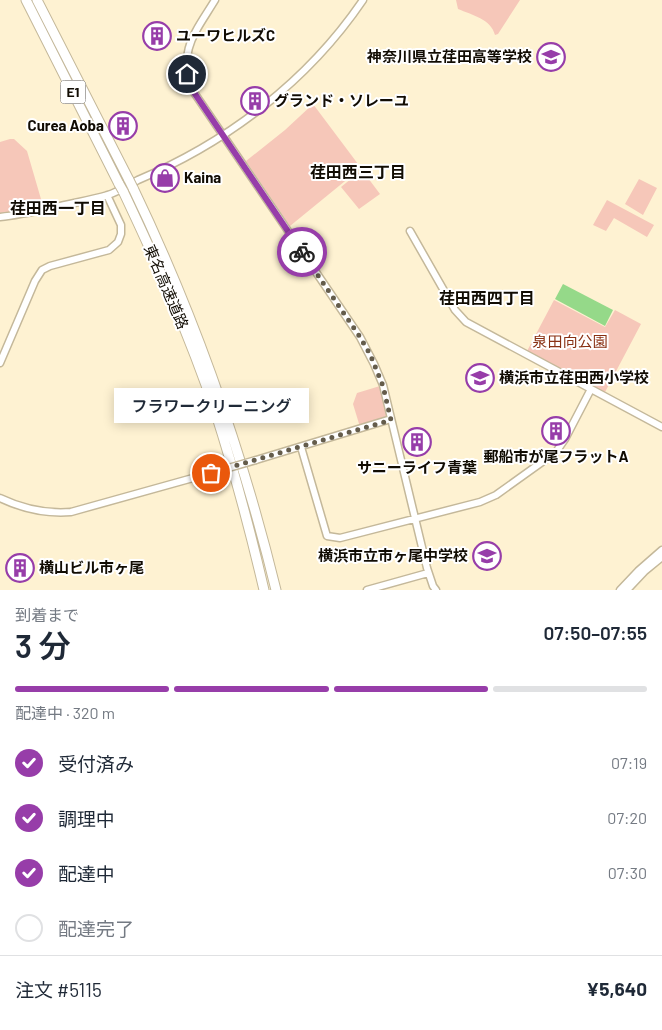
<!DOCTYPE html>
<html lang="ja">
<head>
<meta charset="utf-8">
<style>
  :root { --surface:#fff; --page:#f2f2f3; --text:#1f2937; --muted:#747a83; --line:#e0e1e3; --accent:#973da9 }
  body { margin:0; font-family:Barlow,"Noto Sans JP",sans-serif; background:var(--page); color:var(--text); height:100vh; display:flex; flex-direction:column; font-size:19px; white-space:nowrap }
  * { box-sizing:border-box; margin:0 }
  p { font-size:16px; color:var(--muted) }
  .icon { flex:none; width:28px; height:28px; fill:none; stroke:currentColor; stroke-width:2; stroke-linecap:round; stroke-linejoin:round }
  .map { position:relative; height:590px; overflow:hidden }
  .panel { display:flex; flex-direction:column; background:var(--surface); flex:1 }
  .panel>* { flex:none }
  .pin { position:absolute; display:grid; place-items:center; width:42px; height:42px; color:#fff; margin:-21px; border:2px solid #fff; border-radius:50%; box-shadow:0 1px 5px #0007 }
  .courier { position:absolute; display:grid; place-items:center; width:50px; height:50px; margin:-25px; border:4px solid #973da9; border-radius:50%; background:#fff; color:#222; box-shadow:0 1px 6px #0007 }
  .bubble { position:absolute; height:35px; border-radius:0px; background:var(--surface); box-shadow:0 2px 12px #0003; font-size:16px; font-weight:600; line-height:35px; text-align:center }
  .summary em { font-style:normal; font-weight:600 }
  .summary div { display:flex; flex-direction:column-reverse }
  .summary { display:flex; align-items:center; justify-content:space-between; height:85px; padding:0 15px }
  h1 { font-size:32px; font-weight:600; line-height:38px }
  .bar { display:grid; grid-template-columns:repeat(4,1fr); gap:8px 5px; align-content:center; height:60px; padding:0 15px }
  .bar i { height:6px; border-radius:4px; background:var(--line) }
  .bar .on { background:var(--accent) }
  .bar p { grid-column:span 4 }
  .line { display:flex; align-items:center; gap:12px; padding:0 15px; border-top:1px solid var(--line) }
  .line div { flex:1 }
  ol { padding:0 15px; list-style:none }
  li { display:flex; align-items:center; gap:15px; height:55px }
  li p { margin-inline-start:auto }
  li .icon { padding:5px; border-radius:50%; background:var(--accent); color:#fff; stroke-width:4 }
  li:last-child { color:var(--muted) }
  li i { width:28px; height:28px; border:2px solid var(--line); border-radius:50% }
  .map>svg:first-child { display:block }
</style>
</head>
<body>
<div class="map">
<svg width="662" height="590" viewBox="0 0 662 590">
  <rect width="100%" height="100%" fill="#fef2d2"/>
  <path fill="#f6c7b9" d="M456 0H520L498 34 495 35C491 19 472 15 458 9Z
    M313 104 361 168 290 226 246 161 285 130Z
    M10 139H14L27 151 43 206 16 213 0 214V142Z
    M362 170 380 194 359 209 341 187Z
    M639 179 657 188 643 215 625 204Z
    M607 200 654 225 647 237 614 218 606 231 593 225Z
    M554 300 605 327 615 310 641 324 604 394 526 353Z
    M380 386 388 418 360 427 353 404 357 393Z"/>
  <path fill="#95d989" d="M563 284 613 310 605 326 555 299Z"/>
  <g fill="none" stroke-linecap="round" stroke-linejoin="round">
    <defs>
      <path id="tertiary" d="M215 0C195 33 177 51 193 91L360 337 374 364 383 385 427 568 433 586 436 590
        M0 217C19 215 37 211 56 207 73 203 91 200 108 195 118 192 128 185 138 180 228 142 308 81 363 0
        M410 231 455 310 466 322 662 427
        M0 363 35 281 42 270 50 266 109 250 118 242 121 234V225L107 195
        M301 447 327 536 340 538 480 502 496 495 556 452 565 439 591 389
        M256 460 391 419
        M0 498C23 509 46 514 71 512L218 471
        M367 590 428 573
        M620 590 638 571 662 550
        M627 590 645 571 662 557"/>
      <path id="motorway" d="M26 0 119 184
        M37 0 129 180
        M133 188C195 317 242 451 276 590
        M123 191C157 263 190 336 215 411 234 470 250 530 264 590"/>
    </defs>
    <use href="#tertiary" stroke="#c4b89a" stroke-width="9"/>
    <use href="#motorway" stroke="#c4b89a" stroke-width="11"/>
    <use href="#tertiary" stroke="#fff" stroke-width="6"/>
    <use href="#motorway" stroke="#fff" stroke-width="9"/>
    <defs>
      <path id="tertiary-bridge" d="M218 471 256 460"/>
      <path id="motorway-bridge" d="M129 180 133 188
        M119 184 123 191"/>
    </defs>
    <use href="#tertiary-bridge" stroke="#c4b89a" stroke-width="9" stroke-linecap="butt"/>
    <use href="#motorway-bridge" stroke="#c4b89a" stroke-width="11" stroke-linecap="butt"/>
    <use href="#tertiary-bridge" stroke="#fff" stroke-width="6"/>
    <use href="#motorway-bridge" stroke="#fff" stroke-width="9"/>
  </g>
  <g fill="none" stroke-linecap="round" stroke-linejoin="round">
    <path stroke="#645c4b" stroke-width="5" stroke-dasharray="0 9" d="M211 473 391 420 383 386 370 354 360 337 302 252"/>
    <path stroke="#973da9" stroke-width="6" d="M187 74 193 91 302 252"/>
  </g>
  <defs>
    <symbol id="building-ring" viewBox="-11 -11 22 22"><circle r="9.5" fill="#fff" stroke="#973da9" stroke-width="1.5"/><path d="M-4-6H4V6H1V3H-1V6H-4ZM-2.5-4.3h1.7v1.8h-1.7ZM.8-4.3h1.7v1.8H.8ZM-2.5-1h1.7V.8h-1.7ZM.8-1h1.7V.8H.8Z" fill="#973da9"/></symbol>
    <symbol id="school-ring" viewBox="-11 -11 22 22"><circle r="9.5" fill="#fff" stroke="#973da9" stroke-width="1.5"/><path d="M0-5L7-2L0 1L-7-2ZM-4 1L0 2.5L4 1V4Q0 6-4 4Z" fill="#973da9"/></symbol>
    <symbol id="shop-ring" viewBox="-11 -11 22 22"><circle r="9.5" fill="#fff" stroke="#973da9" stroke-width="1.5"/><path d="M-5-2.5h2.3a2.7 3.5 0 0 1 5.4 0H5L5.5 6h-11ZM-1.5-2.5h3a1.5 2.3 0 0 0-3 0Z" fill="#973da9"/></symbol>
  </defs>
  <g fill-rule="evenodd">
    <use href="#building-ring" x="141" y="20" width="32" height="32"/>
    <use href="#school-ring" x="535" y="41" width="32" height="32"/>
    <use href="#building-ring" x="239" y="85" width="32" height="32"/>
    <use href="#building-ring" x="107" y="110" width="32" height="32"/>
    <use href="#shop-ring" x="149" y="162" width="32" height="32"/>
    <use href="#school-ring" x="464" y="362" width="32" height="32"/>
    <use href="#building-ring" x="540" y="415" width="32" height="32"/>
    <use href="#building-ring" x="401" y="426" width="32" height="32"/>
    <use href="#school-ring" x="471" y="540" width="32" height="32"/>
    <use href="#building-ring" x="4" y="552" width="32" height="32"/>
  </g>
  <g text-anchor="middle" stroke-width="4" stroke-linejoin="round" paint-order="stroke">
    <rect fill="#fff" stroke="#58554f" stroke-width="1" x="60.5" y="80.5" width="25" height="23" rx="4"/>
    <g font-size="14" font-weight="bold" fill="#110c03">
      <text x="73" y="97">E1</text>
    </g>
    <g font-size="15" font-weight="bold" fill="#110c03" stroke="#fff" text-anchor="start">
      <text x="176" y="41">ユーワヒルズC</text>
      <text x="532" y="62" text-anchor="end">神奈川県立荏田高等学校</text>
      <text x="274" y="106">グランド・ソレーユ</text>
      <text x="104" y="131" text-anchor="end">Curea Aoba</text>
      <text x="184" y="183">Kaina</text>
      <text x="499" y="383">横浜市立荏田西小学校</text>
      <text x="556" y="462" text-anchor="middle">郵船市が尾フラットA</text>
      <text x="417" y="473" text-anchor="middle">サニーライフ青葉</text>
      <text x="468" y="561" text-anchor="end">横浜市立市ヶ尾中学校</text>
      <text x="39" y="573">横山ビル市ヶ尾</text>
    </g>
    <g font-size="15" fill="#110c03" stroke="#fff">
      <text transform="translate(166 287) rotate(67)" y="5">東名高速道路</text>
    </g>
    <g font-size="15" fill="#893113" stroke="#fff">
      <text x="570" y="347">泉田向公園</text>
    </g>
    <g font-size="16" font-weight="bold" fill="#110c03" stroke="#fff">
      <text x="358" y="178">荏田西三丁目</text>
      <text x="58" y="214">荏田西一丁目</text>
      <text x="487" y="304">荏田西四丁目</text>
    </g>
  </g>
</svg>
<div class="pin" style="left:211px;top:473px;background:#ea580c"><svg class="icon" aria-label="bag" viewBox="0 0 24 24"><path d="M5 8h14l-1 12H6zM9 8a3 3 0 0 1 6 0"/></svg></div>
<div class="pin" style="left:187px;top:74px;background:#1f2937"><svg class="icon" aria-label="home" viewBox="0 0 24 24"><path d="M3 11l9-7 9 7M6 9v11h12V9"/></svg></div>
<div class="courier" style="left:302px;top:252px"><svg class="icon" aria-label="bike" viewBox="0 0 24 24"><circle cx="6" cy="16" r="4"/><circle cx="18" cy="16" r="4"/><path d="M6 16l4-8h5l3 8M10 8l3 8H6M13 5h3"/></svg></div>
<div class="bubble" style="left:114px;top:388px;width:195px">フラワークリーニング</div>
</div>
<section class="panel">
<div class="summary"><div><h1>3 分</h1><p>到着まで</p></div><em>07:50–07:55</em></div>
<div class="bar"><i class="on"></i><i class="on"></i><i class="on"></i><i></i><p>配達中 · 320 m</p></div>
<ol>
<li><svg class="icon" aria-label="check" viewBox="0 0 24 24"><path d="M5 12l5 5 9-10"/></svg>受付済み<p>07:19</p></li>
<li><svg class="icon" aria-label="check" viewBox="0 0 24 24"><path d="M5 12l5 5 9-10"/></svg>調理中<p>07:20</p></li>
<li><svg class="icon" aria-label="check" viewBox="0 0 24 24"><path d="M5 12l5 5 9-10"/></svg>配達中<p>07:30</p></li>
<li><i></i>配達完了</li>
</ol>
<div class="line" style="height:65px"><div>注文 #5115</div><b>¥5,640</b></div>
</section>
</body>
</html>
